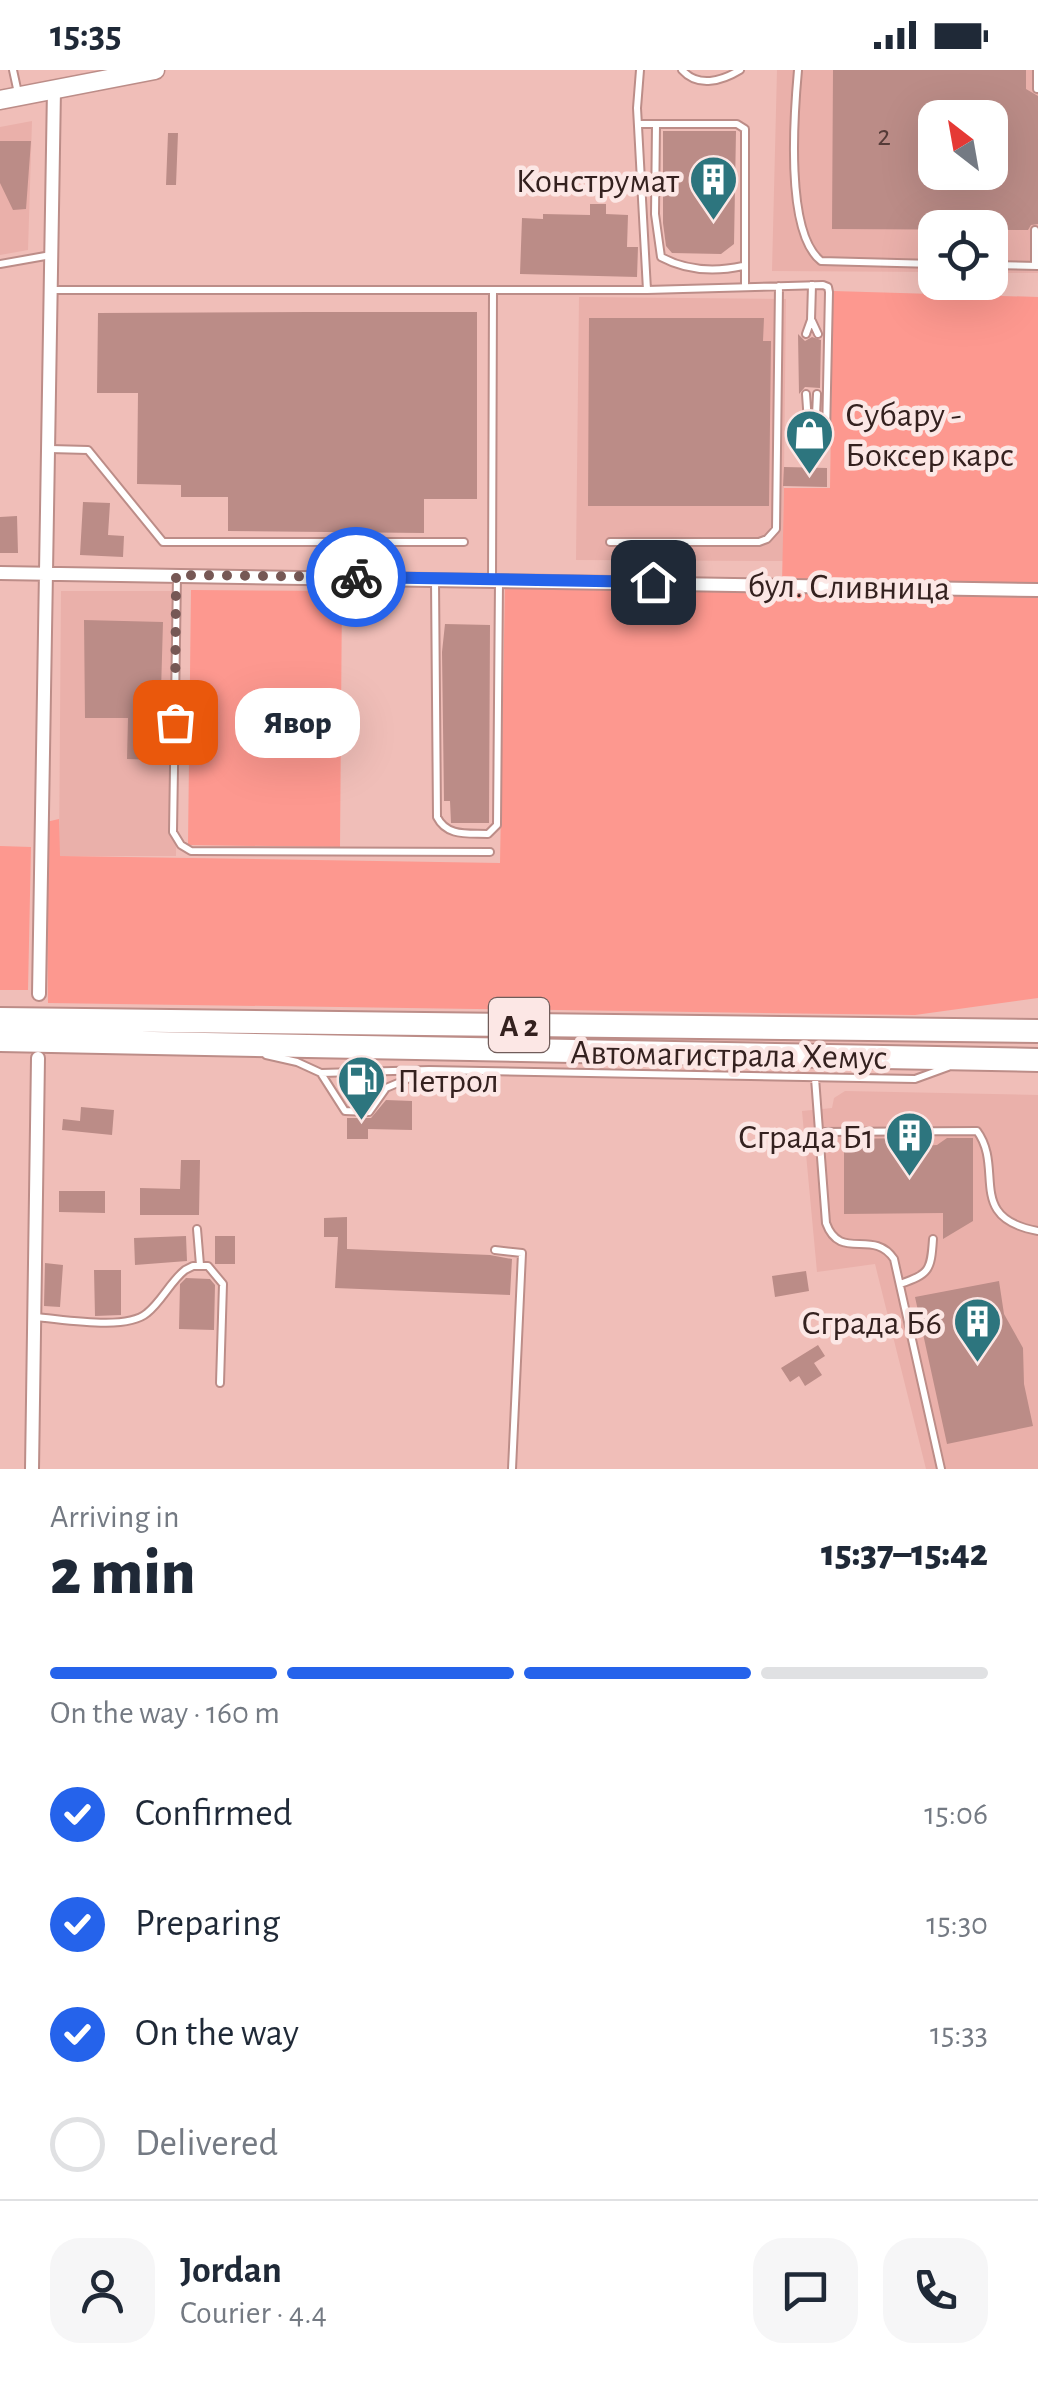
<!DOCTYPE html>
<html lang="en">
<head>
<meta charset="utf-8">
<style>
  :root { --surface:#fff; --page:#f6f6f7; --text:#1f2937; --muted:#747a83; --line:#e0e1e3; --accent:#2563eb }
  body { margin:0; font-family:"Alegreya Sans",sans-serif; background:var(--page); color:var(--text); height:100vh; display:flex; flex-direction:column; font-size:38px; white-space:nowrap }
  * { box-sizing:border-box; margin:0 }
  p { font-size:32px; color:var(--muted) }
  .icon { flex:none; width:55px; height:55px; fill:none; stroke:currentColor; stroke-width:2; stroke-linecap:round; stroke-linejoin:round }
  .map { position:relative; height:1399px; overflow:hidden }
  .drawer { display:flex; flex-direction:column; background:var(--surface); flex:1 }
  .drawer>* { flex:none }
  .needle { width:65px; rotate:329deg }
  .fabs { position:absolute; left:918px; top:30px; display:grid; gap:20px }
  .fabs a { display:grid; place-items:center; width:90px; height:90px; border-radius:20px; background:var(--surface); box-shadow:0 10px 40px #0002; font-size:50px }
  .pin { position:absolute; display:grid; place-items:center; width:85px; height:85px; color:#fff; margin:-42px; border-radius:20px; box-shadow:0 5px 15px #0006 }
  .courier { position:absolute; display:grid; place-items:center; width:100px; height:100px; margin:-50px; border:8px solid #2563eb; border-radius:50%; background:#fff; color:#222; box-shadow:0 2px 12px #0007 }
  .bubble { position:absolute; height:70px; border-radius:30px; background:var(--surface); box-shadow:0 10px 40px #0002; font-size:32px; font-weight:800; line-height:70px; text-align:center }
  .summary em { font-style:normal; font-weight:800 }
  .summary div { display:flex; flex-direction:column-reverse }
  .summary { display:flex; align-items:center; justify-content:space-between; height:170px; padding:0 50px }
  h1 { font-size:65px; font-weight:800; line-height:75px }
  .bar { display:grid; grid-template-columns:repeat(4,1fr); gap:15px 10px; align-content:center; height:120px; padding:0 50px }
  .bar i { height:12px; border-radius:8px; background:var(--line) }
  .bar .selected { background:var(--accent) }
  .bar p { grid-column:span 4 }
  .line { display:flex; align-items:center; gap:25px; padding:0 50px; border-top:2px solid var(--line) }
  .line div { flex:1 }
  .round { display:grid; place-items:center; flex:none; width:105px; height:105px; border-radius:30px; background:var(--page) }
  ol { padding:0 50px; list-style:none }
  li { display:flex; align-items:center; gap:30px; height:110px }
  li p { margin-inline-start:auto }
  li .icon { padding:10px; border-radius:50%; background:var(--accent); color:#fff; stroke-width:4 }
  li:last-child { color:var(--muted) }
  li i { width:55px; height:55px; border:5px solid var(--line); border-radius:50% }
  .status { display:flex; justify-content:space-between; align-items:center; height:70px; padding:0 50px; background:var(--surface); direction:ltr }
  .status svg { height:28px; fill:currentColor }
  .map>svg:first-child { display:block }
</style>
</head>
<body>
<div class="status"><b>15:35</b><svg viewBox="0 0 49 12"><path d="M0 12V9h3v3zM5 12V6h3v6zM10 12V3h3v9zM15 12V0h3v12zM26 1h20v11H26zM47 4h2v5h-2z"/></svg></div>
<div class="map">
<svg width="1038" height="1399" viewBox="0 0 1038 1399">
  <rect width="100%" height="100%" fill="#f0beb8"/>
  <path fill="#eab0aa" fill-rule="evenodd" d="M777 0H1038V203H990V158H935V202L772 201ZM935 48H990V102H935Z
    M32 51 28 180 0 185V57Z
    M579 227 786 229 783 491 576 490Z
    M61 521H178L176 786H59Z
    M845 1021 1038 1025V1399H926L875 1194 817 1202 802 1041 832 1038 834 1028Z"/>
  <path fill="#fd988f" d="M833 221 1038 227V928L915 945 48 933 46 752 59 749 60 786 500 793 505 514H782L784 418H830Z
    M191 520 342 521 340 777 188 775Z
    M0 776 31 777 28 920H0Z"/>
  <path fill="#bb8c87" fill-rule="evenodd" d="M833 0H1026V19L1038 26V154L1031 155 1028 160 832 159ZM935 48H990V102H935Z
    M663 61H736L734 174 721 184 672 183 666 176 663 153Z
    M168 63H178L176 115H166Z
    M0 71H31L26 139 13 140 0 113Z
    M590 134H606V144L628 145 627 177H638L637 207 520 204 522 148 543 149V144L590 145Z
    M310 242H477V429H424V463L228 461V427H181V415L137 414 138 323H97L98 243Z
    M589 248H764L763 271H771L769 436H588Z
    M798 264 805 271 812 267 821 270 820 318 805 317 799 324Z
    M784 397 827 398V417L783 416Z
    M83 432 110 433 108 465 124 466 123 487 80 485Z
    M17 446 18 483H0V447Z
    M84 550 163 552 159 690 127 689 128 648H85Z
    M445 554 490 555 489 753H451L450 731H444L442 582Z
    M348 1010 370 1011 369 1030 366 1035 349 1034Z
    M386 1030 412 1031V1060L368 1059V1069H347V1048H371Z
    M81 1037 114 1040 112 1065 62 1060 63 1049 80 1051Z
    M912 1068 920 1076 937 1075 947 1068H973V1151L943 1169V1143L844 1144V1069Z
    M181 1090H200L199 1145H140V1118L180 1119Z
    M59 1121H105V1143L59 1142Z
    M347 1147V1179L490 1185 512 1189 510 1225 335 1218 338 1167H324V1148Z
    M186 1166 187 1191 135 1195 134 1168Z
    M215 1166H235V1194H215Z
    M45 1193 63 1195 60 1237 44 1236Z
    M94 1200H121V1245L95 1246Z
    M806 1201 809 1221 775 1227 772 1206Z
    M186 1208 210 1209 215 1215 214 1260 179 1259 180 1214Z
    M999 1211 1004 1244 1023 1278 1024 1314 1033 1356 947 1374 915 1227Z
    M818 1275 825 1286 814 1293 822 1305 805 1316 799 1306 790 1312 781 1298Z"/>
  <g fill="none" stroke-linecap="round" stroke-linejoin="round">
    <defs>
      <path id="lane" d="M13 0 18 23
        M640 0 637 38 647 220
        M682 0C698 18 722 11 740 0
        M798 0C794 44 785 163 821 191L935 194
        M1037 19V0
        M639 54H737L745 59V217
        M656 55 655 144 661 187C687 201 715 202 743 196
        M0 194 51 185
        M990 195 1038 196
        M1035 196V160
        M52 220H647L823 215 828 217 829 222 826 366 809 367 806 324
        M812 251 818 264
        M806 264 811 250 812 215
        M815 367 817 324
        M50 379 88 380 163 472H464
        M610 472H759L767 469 776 459 779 216
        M177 506 173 762 181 775 191 781 490 782
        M435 510 437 747C447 767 468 763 488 764L497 755 499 511
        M492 510 493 221
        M266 985 297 992 321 1003 429 1000 915 1009 948 997
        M322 1005 345 1041 369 1042 386 1018 424 1002
        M815 1008 826 1153C840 1192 873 1158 894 1189L941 1399
        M818 1062 977 1061C1005 1099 965 1148 1038 1161
        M197 1159 200 1195
        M495 1180 522 1183 512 1399
        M900 1214C929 1204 931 1201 933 1169
        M35 1247C63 1249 126 1261 147 1243 162 1231 170 1212 185 1200L193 1196H208L223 1214 220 1313"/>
      <path id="street" d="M0 503 1038 520
        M39 924 54 19
        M32 1399 38 988"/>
      <path id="secondary" d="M0 30 155 0"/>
      <path id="highway" d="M0 949 1038 961
        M0 970 1038 990"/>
    </defs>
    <use href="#lane" stroke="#bc8d88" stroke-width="10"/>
    <use href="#street" stroke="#bc8d88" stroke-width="16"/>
    <use href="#secondary" stroke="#bc8d88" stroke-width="21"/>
    <use href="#highway" stroke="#bc8d88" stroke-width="26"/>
    <use href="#lane" stroke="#fff" stroke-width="6"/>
    <use href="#street" stroke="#fff" stroke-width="12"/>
    <use href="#secondary" stroke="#fff" stroke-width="18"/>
    <use href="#highway" stroke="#fff" stroke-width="22"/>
  </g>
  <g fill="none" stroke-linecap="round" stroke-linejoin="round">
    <path stroke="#765855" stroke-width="10" stroke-dasharray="0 18" d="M175 652 176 505 356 507"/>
    <path stroke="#2563eb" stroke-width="12" d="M356 507 653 512"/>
  </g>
  <defs>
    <symbol id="building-pin" viewBox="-11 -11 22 30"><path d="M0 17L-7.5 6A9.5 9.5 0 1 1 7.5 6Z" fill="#2d757e" stroke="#fce7e5"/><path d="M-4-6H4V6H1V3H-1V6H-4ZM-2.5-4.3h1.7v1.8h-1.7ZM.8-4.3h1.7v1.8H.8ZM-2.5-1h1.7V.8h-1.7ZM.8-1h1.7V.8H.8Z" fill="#fff"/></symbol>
    <symbol id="shop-pin" viewBox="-11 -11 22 30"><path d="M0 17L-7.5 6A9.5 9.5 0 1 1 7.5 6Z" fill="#2d757e" stroke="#fce7e5"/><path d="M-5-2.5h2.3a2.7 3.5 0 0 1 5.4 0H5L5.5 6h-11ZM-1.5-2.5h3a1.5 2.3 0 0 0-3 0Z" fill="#fff"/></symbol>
    <symbol id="fuel-pin" viewBox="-11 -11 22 30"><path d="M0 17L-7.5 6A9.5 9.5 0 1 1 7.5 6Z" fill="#2d757e" stroke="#fce7e5"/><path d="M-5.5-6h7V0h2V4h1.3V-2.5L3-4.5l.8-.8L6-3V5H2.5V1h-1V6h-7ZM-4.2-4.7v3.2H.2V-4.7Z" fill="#fff"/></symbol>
  </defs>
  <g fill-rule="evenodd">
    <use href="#building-pin" x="686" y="82" width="55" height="75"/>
    <use href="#shop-pin" x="782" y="336" width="55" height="75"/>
    <use href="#fuel-pin" x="334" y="982" width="55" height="75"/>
    <use href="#building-pin" x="882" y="1038" width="55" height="75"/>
    <use href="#building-pin" x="950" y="1224" width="55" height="75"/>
  </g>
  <g text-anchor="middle" stroke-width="9" stroke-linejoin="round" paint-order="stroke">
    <g font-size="30" fill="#563c39">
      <text x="884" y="75">2</text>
    </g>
    <rect fill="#fce7e5" stroke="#705c5a" stroke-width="2.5" x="489" y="928" width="60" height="54" rx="8"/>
    <g font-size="32" font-weight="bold" fill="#34211f">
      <text x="519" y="966">A 2</text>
    </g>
    <g font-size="35" fill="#34211f" stroke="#fce7e5" text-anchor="end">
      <text x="679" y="122">Конструмат</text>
      <text x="845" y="356" text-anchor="start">Субару -<tspan x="845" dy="40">Боксер карс</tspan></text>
      <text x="397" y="1022" text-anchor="start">Петрол</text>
      <text x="874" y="1078">Сграда Б1</text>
      <text x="942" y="1264">Сграда Б6</text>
    </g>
    <g font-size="35" fill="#34211f" stroke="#fce7e5">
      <text transform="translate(849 516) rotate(1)" y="12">бул. Сливница</text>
      <text transform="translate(729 984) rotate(1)" y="12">Автомагистрала Хемус</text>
    </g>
  </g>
</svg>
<div class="fabs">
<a><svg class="needle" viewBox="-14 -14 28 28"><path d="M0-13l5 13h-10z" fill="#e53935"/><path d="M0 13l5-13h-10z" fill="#747a83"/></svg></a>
<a><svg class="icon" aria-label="locate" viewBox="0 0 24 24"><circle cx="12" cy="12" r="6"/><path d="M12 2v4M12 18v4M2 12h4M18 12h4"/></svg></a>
</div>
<div class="pin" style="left:175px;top:652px;background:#ea580c"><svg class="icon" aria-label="bag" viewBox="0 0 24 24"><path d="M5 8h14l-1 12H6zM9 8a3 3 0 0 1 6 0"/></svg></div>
<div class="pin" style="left:653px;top:512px;background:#1f2937"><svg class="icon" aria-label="home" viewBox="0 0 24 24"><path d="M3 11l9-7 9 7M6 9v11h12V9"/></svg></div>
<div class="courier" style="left:356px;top:507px"><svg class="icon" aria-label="bike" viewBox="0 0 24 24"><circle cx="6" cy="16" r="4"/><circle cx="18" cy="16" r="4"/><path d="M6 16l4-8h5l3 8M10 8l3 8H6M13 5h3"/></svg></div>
<div class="bubble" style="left:235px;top:618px;width:125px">Явор</div>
</div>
<section class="drawer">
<div class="summary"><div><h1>2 min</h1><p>Arriving in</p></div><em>15:37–15:42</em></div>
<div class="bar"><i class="selected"></i><i class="selected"></i><i class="selected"></i><i></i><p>On the way · 160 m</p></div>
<ol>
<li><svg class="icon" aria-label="check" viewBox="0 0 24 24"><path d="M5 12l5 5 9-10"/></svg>Confirmed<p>15:06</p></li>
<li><svg class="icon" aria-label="check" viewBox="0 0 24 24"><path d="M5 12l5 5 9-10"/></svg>Preparing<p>15:30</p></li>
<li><svg class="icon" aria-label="check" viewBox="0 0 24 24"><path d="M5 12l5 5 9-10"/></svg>On the way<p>15:33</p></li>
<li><i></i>Delivered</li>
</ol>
<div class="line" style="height:180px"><a class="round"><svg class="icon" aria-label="person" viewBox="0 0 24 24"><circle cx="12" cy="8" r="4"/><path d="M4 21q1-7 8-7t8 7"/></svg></a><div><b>Jordan</b><p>Courier · 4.4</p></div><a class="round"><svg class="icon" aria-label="chat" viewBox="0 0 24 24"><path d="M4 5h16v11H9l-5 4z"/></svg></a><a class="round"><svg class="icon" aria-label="phone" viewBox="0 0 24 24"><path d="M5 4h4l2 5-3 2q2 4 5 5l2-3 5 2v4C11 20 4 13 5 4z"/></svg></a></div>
</section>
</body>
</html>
